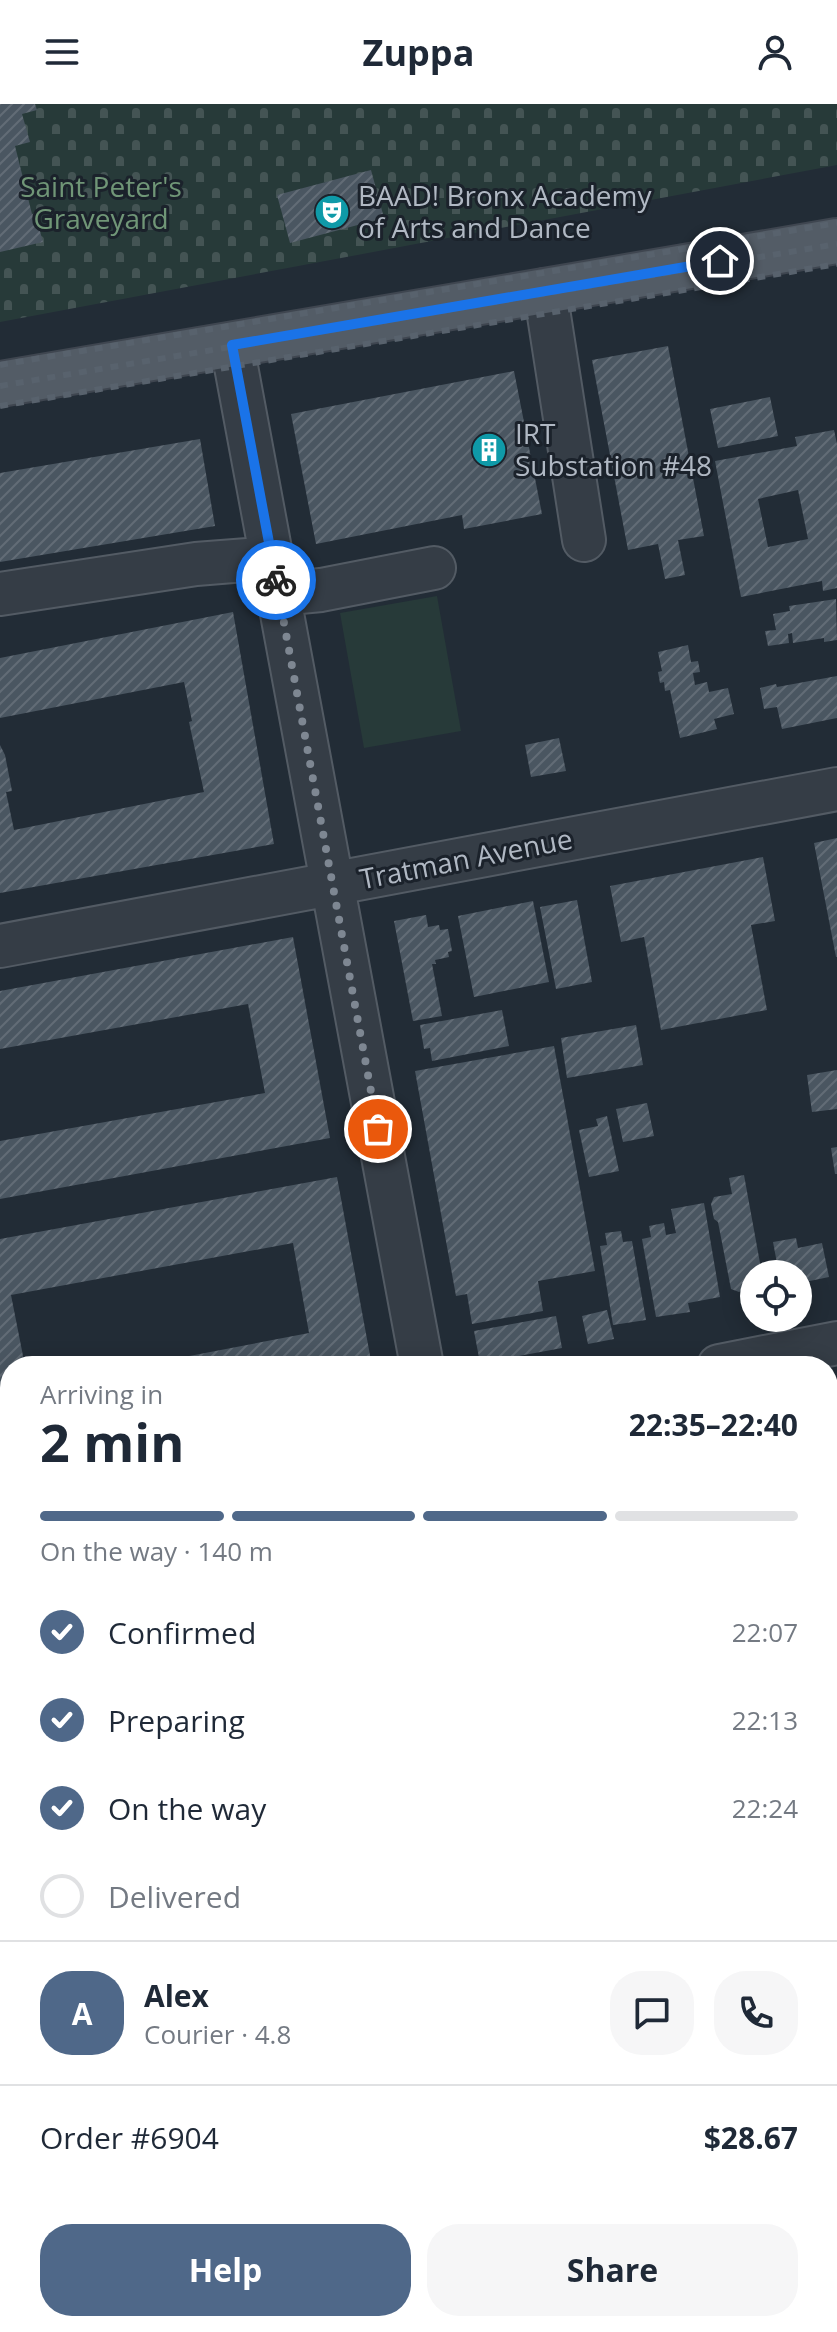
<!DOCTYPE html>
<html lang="en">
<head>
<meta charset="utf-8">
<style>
  :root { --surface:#fff; --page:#f6f6f7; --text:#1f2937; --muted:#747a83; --line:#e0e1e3; --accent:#4f6889 }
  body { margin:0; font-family:"Open Sans",sans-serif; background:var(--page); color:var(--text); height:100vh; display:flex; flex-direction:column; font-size:30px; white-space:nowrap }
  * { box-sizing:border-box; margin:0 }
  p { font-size:26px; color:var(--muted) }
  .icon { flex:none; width:44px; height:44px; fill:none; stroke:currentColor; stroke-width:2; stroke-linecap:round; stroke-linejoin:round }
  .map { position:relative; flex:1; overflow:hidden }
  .side { position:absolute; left:0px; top:1252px; width:838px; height:976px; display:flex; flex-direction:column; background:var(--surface); border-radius:32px 32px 0 0; box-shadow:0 4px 20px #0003 }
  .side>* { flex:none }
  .buttons { position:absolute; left:740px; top:1156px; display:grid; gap:16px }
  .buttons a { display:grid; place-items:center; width:72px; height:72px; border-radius:50%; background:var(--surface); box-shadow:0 4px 20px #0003; font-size:40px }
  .pin { position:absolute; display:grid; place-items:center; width:68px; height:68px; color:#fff; margin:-34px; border:4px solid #fff; border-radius:50%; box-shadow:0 2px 8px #0007 }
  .courier { position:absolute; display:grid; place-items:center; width:80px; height:80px; margin:-40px; border:6px solid #1a73e8; border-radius:50%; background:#fff; color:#222; box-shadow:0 2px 10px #0007 }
  .head em { font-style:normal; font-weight:700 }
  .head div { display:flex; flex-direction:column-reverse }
  .head { display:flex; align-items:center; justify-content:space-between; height:136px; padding:0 40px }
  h1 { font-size:52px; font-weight:700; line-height:60px }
  .bar { display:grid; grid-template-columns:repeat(4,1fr); gap:12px 8px; align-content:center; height:96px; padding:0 40px }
  .bar i { height:10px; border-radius:6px; background:var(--line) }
  .bar .current { background:var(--accent) }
  .bar p { grid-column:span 4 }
  .line { display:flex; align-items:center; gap:20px; padding:0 40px; border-top:2px solid var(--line) }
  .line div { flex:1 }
  .round { display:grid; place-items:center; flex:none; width:84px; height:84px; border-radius:32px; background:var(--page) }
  ol { padding:0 40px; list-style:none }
  li { display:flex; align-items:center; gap:24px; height:88px }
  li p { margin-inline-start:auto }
  li .icon { padding:8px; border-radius:50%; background:var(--accent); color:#fff; stroke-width:4 }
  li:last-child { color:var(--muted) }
  li i { width:44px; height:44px; border:4px solid var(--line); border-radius:50% }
  .action { display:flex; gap:16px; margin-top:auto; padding:16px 40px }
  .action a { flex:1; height:92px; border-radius:32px; background:var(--accent); color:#fff; font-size:32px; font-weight:700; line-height:92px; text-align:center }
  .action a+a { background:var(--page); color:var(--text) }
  header { display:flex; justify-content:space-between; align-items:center; height:104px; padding:0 40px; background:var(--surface); font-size:36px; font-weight:700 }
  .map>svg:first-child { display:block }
</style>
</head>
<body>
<header><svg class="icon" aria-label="menu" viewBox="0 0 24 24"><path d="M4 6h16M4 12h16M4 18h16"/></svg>Zuppa<svg class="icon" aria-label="person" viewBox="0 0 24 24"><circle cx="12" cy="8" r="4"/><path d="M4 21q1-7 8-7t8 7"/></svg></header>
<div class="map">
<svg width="837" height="2228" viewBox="0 0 837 2228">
  <defs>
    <pattern id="cemetery-stones" width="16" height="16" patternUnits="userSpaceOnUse" patternTransform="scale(2)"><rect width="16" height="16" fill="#273a39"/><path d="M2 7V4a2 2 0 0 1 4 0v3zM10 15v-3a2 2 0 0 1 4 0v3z" fill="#445454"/></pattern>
    <pattern id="building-hatch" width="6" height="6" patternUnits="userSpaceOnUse" patternTransform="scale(2)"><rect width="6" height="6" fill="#4a5661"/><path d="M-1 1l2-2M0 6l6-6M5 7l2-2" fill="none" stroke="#626c76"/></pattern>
  </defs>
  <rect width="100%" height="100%" fill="#222c36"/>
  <path fill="#30303b" d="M837 2083V2228H616L614 2218H828V2084Z"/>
  <path fill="#273a39" d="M437 492 461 627 364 644 340 509Z"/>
  <path fill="url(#cemetery-stones)" d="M0 0H837V61L0 218Z"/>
  <path fill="url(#building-hatch)" fill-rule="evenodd" d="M0 0H35L37 6 22 10 30 38 15 42 32 110 35 109 43 138 0 148Z
    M371 66 384 114 290 139 277 91Z
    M668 242 704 432 678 436 685 471 665 475 658 440 628 446 592 256Z
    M514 267 542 410 464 425 462 411 316 440 291 310Z
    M770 293 778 332 718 344 710 305Z
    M834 326 837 340V484L823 487 822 477 741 493 715 357 797 342 795 333ZM798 386 808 435 768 443 758 395Z
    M200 335 215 422 0 458V369Z
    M836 495 837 536 824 538V534L793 539 792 529 788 530 789 539 768 542 765 527 776 526 773 510 790 507 789 502Z
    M233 508 274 740 0 789V641L5 651 12 687 6 688 14 726 204 688 189 618 192 617 184 578 0 614V554Z
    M688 541 691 558 698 557 700 568 693 569 695 581 707 578 709 588 728 584 734 610 714 615 717 625 680 634 670 586 665 587 664 578 660 579 658 568 662 567 658 548Z
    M837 572V614L782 625 777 603 764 605 760 584 776 580 777 583Z
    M559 634 566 667 531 673 525 641Z
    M837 734V853H836L814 739Z
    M763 753 775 817 751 821 767 906 661 926 644 833 621 838 610 782Z
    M577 796 592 878 556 885 540 803Z
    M533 797 549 878 474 893 458 812Z
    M426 811 428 823 439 821 440 826 448 825 452 847 448 848 449 853 435 856 436 860H432L442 912 413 917 394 817Z
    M293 833 330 1034 0 1095V1037L265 989 248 900 0 945V887Z
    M502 906 509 942 432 957 430 944 424 945 420 921Z
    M636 921 643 961 567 974 561 934Z
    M554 942 595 1167 538 1177 543 1207 472 1220 467 1190 456 1192 415 967Z
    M837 966V1005L812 1008 807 971Z
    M647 999 654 1032 623 1038 616 1005Z
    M607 1012 619 1067 589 1073 579 1026 598 1022 596 1015Z
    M837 1043V1070H835L831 1044Z
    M744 1071 762 1170H754V1181L739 1188 731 1185 718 1118 714 1115 711 1100 714 1093 732 1090 729 1074Z
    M337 1073 372 1262H137L309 1229 293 1139 11 1191 25 1262H10V1341L0 1343V1135Z
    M704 1099 720 1193 688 1199 690 1208 656 1213 642 1135 651 1133 649 1122 664 1119 666 1131 676 1129 671 1105Z
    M621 1127 623 1138 632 1137 646 1216 613 1221 600 1142 607 1141 605 1129Z
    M796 1134 798 1144 822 1139 829 1173 805 1178 807 1187 798 1189V1170H779L773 1138Z
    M607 1206 614 1235 588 1240 582 1212Z
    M556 1212 562 1244 480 1259 474 1227Z
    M837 1301V1340H836L828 1302Z
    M828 1332 837 1371V1409L828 1410Z
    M837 1444V1457L828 1459V1445Z
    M10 1473V1545L0 1547V1474Z
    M837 1504V1581L828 1583V1506Z
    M10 1592V1621L0 1622V1594Z
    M10 1673V1743L4 1744 0 1721V1686L8 1685 6 1674Z
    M837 1696V1733H835L829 1697Z
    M837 1823V1854L828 1856V1825Z
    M10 1900V1963L0 1964V1901Z
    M837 2087V2228H715L714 2218H828V2088Z
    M523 2223 524 2228H503L502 2226Z"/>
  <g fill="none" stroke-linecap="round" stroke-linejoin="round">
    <defs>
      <path id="minor" d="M545 186 584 436
        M232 241 422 1262
        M0 490 196 460 271 454
        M278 490 321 486 434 464
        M0 842 837 685
        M719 1262 837 1239
        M0 1395 10 1393
        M828 1639 837 1637
        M0 1794 10 1792
        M828 2035 837 2034
        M586 2218 588 2228
        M203 2228 267 2218"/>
      <path id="major" d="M0 280 837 137"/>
    </defs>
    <use href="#minor" stroke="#535b64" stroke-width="46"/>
    <use href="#major" stroke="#3f4650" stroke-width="48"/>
    <use href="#minor" stroke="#353d46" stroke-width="42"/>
    <use href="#major" stroke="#535c66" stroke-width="44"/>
    <path stroke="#58626d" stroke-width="6" stroke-dasharray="8 8" stroke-linecap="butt" d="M0 261 837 119
      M0 282 837 140
      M0 302 837 160"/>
  </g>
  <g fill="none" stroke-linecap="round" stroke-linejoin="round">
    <path stroke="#7e8792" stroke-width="8" stroke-dasharray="0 14.4" d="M276 476 378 1025"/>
    <path stroke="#1a73e8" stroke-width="10" d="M276 476 232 241 720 157"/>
  </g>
  <defs>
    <symbol id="theatre-disc" viewBox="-11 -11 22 22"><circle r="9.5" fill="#0f9aa8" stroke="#1b222b"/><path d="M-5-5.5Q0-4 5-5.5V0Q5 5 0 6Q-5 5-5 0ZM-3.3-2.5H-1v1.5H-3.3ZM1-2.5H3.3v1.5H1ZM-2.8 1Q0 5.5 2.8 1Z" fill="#fff"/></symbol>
    <symbol id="building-disc" viewBox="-11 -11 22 22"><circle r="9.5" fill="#0f9aa8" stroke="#1b222b"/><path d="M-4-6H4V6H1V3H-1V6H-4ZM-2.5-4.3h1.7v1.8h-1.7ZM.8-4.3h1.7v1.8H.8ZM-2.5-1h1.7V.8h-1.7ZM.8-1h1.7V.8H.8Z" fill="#fff"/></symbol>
  </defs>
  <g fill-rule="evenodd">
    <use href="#theatre-disc" x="312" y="88" width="40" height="40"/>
    <use href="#building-disc" x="469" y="326" width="40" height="40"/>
  </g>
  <g text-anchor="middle" stroke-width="6" stroke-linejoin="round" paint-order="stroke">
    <g font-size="28" fill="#709677" stroke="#1b222b">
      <text x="101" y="93">Saint Peter's<tspan x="101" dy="32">Graveyard</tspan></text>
    </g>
    <g font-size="28" fill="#b0b8c3" stroke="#1b222b" text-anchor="start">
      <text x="358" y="102">BAAD! Bronx Academy<tspan x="358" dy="32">of Arts and Dance</tspan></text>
      <text x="515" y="340">IRT<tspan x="515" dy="32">Substation #48</tspan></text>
    </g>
    <g font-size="28" fill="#b0b8c3" stroke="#1b222b">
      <text transform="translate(466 755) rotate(-11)" y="10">Tratman Avenue</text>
    </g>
  </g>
</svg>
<div class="buttons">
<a><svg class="icon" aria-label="locate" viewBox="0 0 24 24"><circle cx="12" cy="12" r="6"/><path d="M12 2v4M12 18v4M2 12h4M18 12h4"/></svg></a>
</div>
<div class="pin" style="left:378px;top:1025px;background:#ea580c"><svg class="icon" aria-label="bag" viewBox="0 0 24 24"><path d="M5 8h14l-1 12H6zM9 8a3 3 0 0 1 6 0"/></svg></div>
<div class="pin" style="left:720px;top:157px;background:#1f2937"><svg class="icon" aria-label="home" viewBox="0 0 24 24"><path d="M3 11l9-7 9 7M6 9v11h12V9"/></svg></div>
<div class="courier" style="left:276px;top:476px"><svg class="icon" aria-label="bike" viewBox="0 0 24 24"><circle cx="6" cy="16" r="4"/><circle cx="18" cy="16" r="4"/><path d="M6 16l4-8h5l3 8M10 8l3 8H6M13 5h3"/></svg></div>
<section class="side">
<div class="head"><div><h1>2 min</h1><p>Arriving in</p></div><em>22:35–22:40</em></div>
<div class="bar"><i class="current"></i><i class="current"></i><i class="current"></i><i></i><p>On the way · 140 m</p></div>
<ol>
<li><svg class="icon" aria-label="check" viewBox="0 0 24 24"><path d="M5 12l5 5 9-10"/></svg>Confirmed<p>22:07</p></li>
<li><svg class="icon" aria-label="check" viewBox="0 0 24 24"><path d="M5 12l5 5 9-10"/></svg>Preparing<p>22:13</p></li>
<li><svg class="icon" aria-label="check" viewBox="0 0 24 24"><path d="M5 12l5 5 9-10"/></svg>On the way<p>22:24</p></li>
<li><i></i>Delivered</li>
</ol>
<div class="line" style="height:144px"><b class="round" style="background:var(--accent);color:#fff">A</b><div><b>Alex</b><p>Courier · 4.8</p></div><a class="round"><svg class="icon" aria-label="chat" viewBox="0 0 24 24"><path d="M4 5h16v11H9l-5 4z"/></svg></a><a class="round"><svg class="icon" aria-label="phone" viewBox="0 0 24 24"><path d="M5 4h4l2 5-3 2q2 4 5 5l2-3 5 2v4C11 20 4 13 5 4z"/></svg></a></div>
<div class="line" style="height:104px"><div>Order #6904</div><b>$28.67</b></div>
<div class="action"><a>Help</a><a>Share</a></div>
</section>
</div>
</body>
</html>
